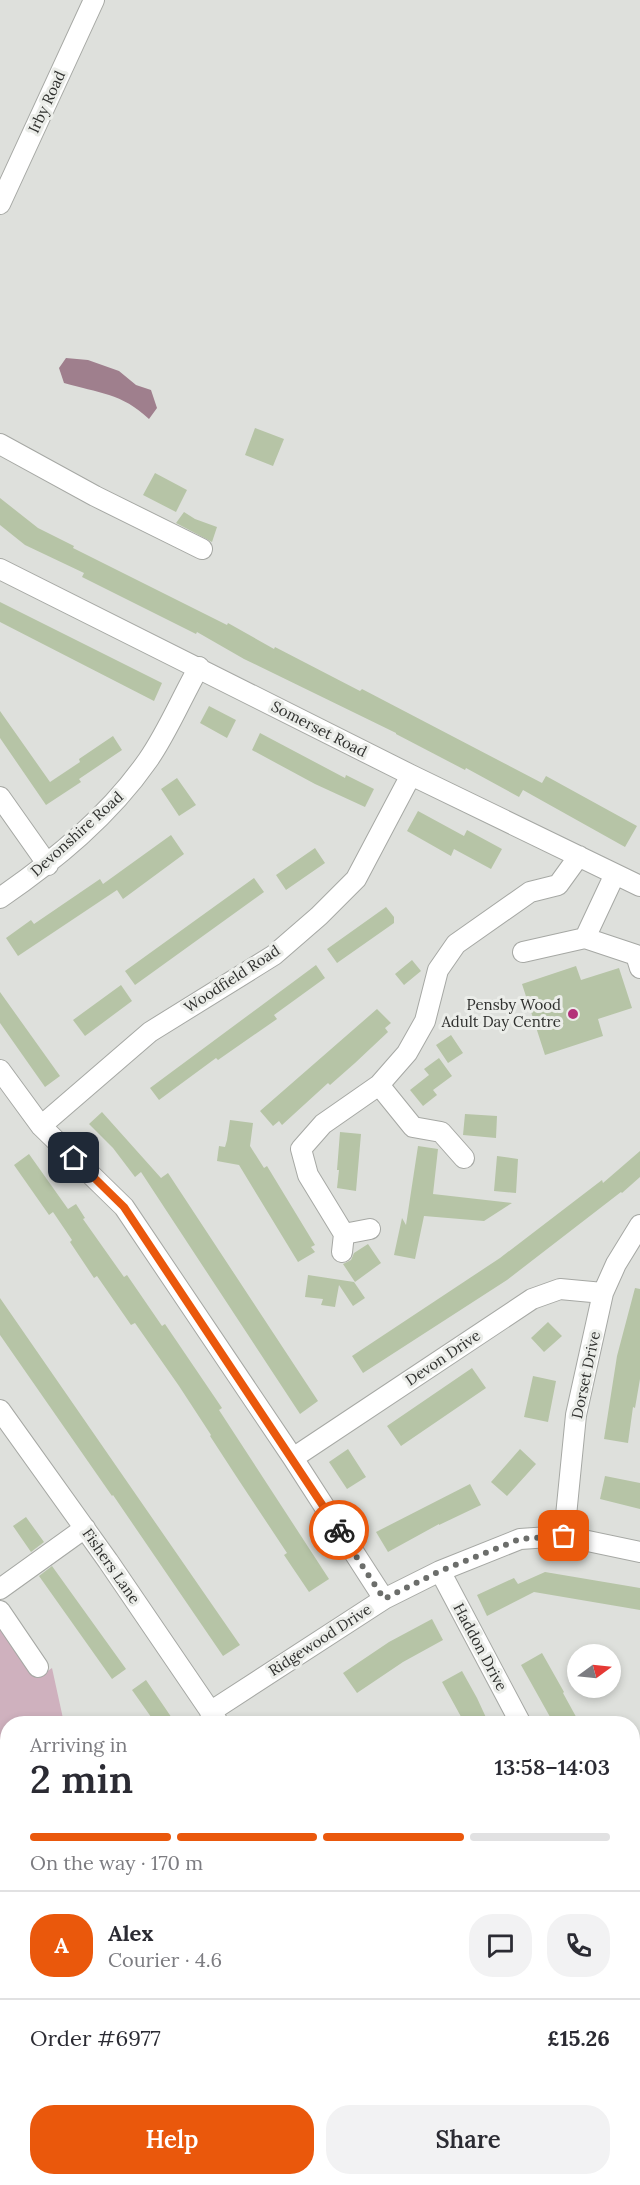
<!DOCTYPE html>
<html lang="en">
<head>
<meta charset="utf-8">
<style>
  :root { --surface:#fff; --page:#f2f2f3; --text:#2b2b33; --muted:#7c7c81; --line:#e1e1e2; --accent:#ea580c }
  body { margin:0; font-family:Lora,serif; background:var(--page); color:var(--text); height:100vh; display:flex; flex-direction:column; font-size:22px; white-space:nowrap }
  * { box-sizing:border-box; margin:0 }
  p { font-size:20px; color:var(--muted) }
  .icon { flex:none; width:33px; height:33px; fill:none; stroke:currentColor; stroke-width:2; stroke-linecap:round; stroke-linejoin:round }
  .map { position:relative; flex:1; overflow:hidden }
  .sheet { position:absolute; left:0px; top:1716px; width:640px; height:470px; display:flex; flex-direction:column; background:var(--surface); border-radius:24px 24px 0 0; box-shadow:0 3px 9px #0003 }
  .sheet>* { flex:none }
  .needle { width:39px; rotate:75deg }
  .tools { position:absolute; left:567px; top:1644px; display:grid; gap:12px }
  .tools a { display:grid; place-items:center; width:54px; height:54px; border-radius:50%; background:var(--surface); box-shadow:0 3px 9px #0003; font-size:30px }
  .pin { position:absolute; display:grid; place-items:center; width:51px; height:51px; color:#fff; margin:-26px; border-radius:12px; box-shadow:0 3px 9px #0006 }
  .courier { position:absolute; display:grid; place-items:center; width:60px; height:60px; margin:-30px; border:4px solid #ea580c; border-radius:50%; background:#fff; color:#222; box-shadow:0 2px 8px #0007 }
  .headline em { font-style:normal; font-weight:600 }
  .headline div { display:flex; flex-direction:column-reverse }
  .headline { display:flex; align-items:center; justify-content:space-between; height:102px; padding:0 30px }
  h1 { font-size:39px; font-weight:600; line-height:45px }
  .bar { display:grid; grid-template-columns:repeat(4,1fr); gap:9px 6px; align-content:center; height:72px; padding:0 30px }
  .bar i { height:8px; border-radius:4px; background:var(--line) }
  .bar .current { background:var(--accent) }
  .bar p { grid-column:span 4 }
  .line { display:flex; align-items:center; gap:15px; padding:0 30px; border-top:2px solid var(--line) }
  .line div { flex:1 }
  .round { display:grid; place-items:center; flex:none; width:63px; height:63px; border-radius:24px; background:var(--page) }
  .action { display:flex; gap:12px; margin-top:auto; padding:12px 30px }
  .action a { flex:1; height:69px; border-radius:24px; background:var(--accent); color:#fff; font-size:24px; font-weight:600; line-height:69px; text-align:center }
  .action a+a { background:var(--page); color:var(--text) }
  .map>svg:first-child { display:block }
</style>
</head>
<body>
<div class="map">
<svg width="640" height="2185" viewBox="0 0 640 2185">
  <rect width="100%" height="100%" fill="#dee0dc"/>
  <path fill="#cfb1be" d="M0 1623 38 1678 52 1668 64 1723 8 1724V1802L6 1803 0 1796Z"/>
  <path fill="#be9dab" d="M633 1939 640 1940V2185H600L595 2178H633Z"/>
  <path fill="#9f7f8d" d="M66 358 88 360 119 371 136 385 151 390 157 408 149 419C122 393 98 393 64 383L59 368Z"/>
  <path fill="#b6c4a6" d="M255 428 284 439 273 466 245 455Z
    M155 473 187 490 176 512 143 495Z
    M0 498 38 528 74 546 73 548 227 625 228 623 274 649 275 647 360 691 362 689 542 783 546 776 637 826 625 847 523 790 519 797 466 768 465 770 396 734V733L244 659 197 632 196 634 82 577 84 573 25 545 0 525Z
    M184 512 195 519 217 527 212 542 176 523Z
    M0 602 162 683 154 701 0 622Z
    M209 706 236 720 227 738 200 723Z
    M0 711 50 782 80 762 79 759 113 736 122 750 79 779 81 782 46 805 0 738Z
    M260 733 345 778 346 775 374 789 365 807 315 784 252 750Z
    M177 778 196 805 179 816 161 789Z
    M418 811 464 836 467 830 502 849 491 869 454 849 451 856 407 831Z
    M171 835 184 854 123 899 117 890 18 956 6 938 31 920 34 924 100 879 103 884Z
    M315 848 325 863 286 890 276 875Z
    M254 878 264 892 135 985 125 971Z
    M386 907 394 917V923L337 963 327 949Z
    M412 960 421 971 404 985 395 974Z
    M316 965 325 978 274 1015 277 1019 218 1060 216 1058 159 1100 150 1088Z
    M576 966 581 980 619 968 632 1008 598 1019 603 1036 545 1055 522 984Z
    M121 985 132 1001 85 1036 73 1020Z
    M0 992 60 1076 45 1087 0 1023Z
    M377 1009 391 1023 385 1028 388 1032 355 1063 330 1085 328 1083 282 1125 279 1121 273 1126 260 1111Z
    M451 1035 463 1053 448 1063 436 1045Z
    M439 1058 452 1076 433 1090 437 1095 423 1106 410 1090 429 1075 424 1069Z
    M102 1112 161 1178 168 1173 318 1401 300 1414 141 1172 135 1177 113 1148 89 1124Z
    M465 1114 497 1116 496 1138 463 1135Z
    M230 1120 253 1123 250 1146 264 1168 267 1166 315 1245 311 1247 315 1252 298 1262 239 1165 217 1161 219 1146 225 1147 227 1140Z
    M340 1132 361 1134 356 1191 337 1188 339 1170H337Z
    M418 1146 438 1149 433 1194 512 1203 484 1221 424 1216 415 1259 394 1255 402 1218 406 1225Z
    M640 1151V1177L622 1193 621 1192 507 1280 363 1373 352 1356 500 1258 602 1180 603 1183Z
    M29 1154 68 1209 76 1204 85 1218 83 1219 124 1277 127 1275 162 1326 165 1324 222 1408 219 1410 329 1579 309 1592 284 1555 287 1553 236 1476 210 1436 211 1435 179 1386 135 1323 131 1325 97 1276 94 1278 70 1242 72 1240 53 1212 49 1215 14 1165Z
    M497 1156 518 1159 516 1193 494 1191Z
    M368 1244 381 1263 355 1282 343 1264 351 1260 354 1253Z
    M308 1275 354 1282 365 1298 353 1306 339 1285 335 1307 321 1305 323 1299 305 1297Z
    M635 1288 640 1289V1379L635 1408 633 1407 628 1443 604 1439 617 1356Z
    M0 1298 240 1645 223 1656 113 1495 112 1496 0 1335Z
    M548 1322 562 1336 544 1352 531 1338Z
    M472 1368 486 1388 401 1446 387 1426Z
    M533 1376 556 1381 548 1422 524 1417Z
    M348 1449 366 1477 347 1489 329 1462Z
    M520 1449 536 1464 507 1496 491 1482Z
    M605 1476 640 1483V1509L600 1499Z
    M470 1484 481 1505 439 1525V1524L388 1552 376 1532Z
    M26 1517 44 1542 31 1552 13 1526Z
    M52 1566 126 1669 112 1679 39 1576Z
    M545 1572 640 1588V1610L534 1592 487 1616 477 1595 514 1578 518 1584Z
    M432 1619 443 1640 403 1662 357 1693 343 1673 389 1642Z
    M542 1653 564 1692 563 1693 580 1724H554L521 1665Z
    M462 1671 477 1698 489 1724H465L442 1682Z
    M146 1680 176 1724H156L132 1690Z"/>
  <g fill="none" stroke-linecap="round" stroke-linejoin="round">
    <defs>
      <path id="minor" d="M0 204 94 0
        M0 444 95 496 202 549
        M0 569 411 775 640 886
        M0 797 48 865
        M0 898C55 860 109 816 148 760 167 733 182 697 199 667
        M585 938 636 955 640 968
        M523 952 585 938 615 874
        M0 1070 41 1126 124 1207 293 1458 384 1599
        M379 1085 413 1127 441 1132 464 1158
        M41 1126 150 1032 274 955 319 916 356 879 411 775
        M344 1234 308 1175 301 1149 323 1124 379 1085 407 1053 425 1021 438 970 456 944 530 892 558 885 579 856
        M342 1252 344 1234 370 1229
        M0 1410 108 1561 219 1724
        M293 1458 532 1299 560 1289 603 1293
        M564 1536 576 1415 603 1293 616 1264 640 1225
        M440 1571 521 1724
        M0 1589 85 1528
        M0 1611 38 1667
        M210 1712 384 1599 440 1571 520 1539 564 1536 640 1552
        M633 1845H640
        M0 1928 8 1922
        M0 2072 8 2074
        M0 2172 8 2173
        M317 2178 318 2185
        M562 2185 569 2179"/>
    </defs>
    <use href="#minor" stroke="#a6a8a4" stroke-width="22"/>
    <use href="#minor" stroke="#fff" stroke-width="20"/>
  </g>
  <g fill="none" stroke-linecap="round" stroke-linejoin="round">
    <path stroke="#6c6e6b" stroke-width="6" stroke-dasharray="0 10.8" d="M339 1530 384 1599 440 1571 520 1539 564 1536"/>
    <path stroke="#ea580c" stroke-width="8" d="M74 1158 124 1207 339 1530"/>
  </g>
  <circle fill="#b43179" stroke="#ebede9" stroke-width="2" cx="573" cy="1014" r="6"/>
  <g text-anchor="middle" stroke-width="6" stroke-linejoin="round" paint-order="stroke">
    <g font-size="15" fill="#2f302e" stroke="#ebede9">
      <text transform="translate(47 102) rotate(-65)" y="5">Irby Road</text>
      <text transform="translate(319 729) rotate(27)" y="5">Somerset Road</text>
      <text transform="translate(77 834) rotate(-42)" y="5">Devonshire Road</text>
      <text transform="translate(232 979) rotate(-33)" y="5">Woodfield Road</text>
      <text transform="translate(443 1358) rotate(-34)" y="5">Devon Drive</text>
      <text transform="translate(586 1375) rotate(-78)" y="5">Dorset Drive</text>
      <text transform="translate(111 1566) rotate(55)" y="5">Fishers Lane</text>
      <text transform="translate(320 1640) rotate(-33)" y="5">Ridgewood Drive</text>
      <text transform="translate(480 1647) rotate(62)" y="5">Haddon Drive</text>
    </g>
    <g font-size="15" fill="#2f302e" stroke="#ebede9" text-anchor="end">
      <text x="561" y="1010">Pensby Wood<tspan x="561" dy="17">Adult Day Centre</tspan></text>
    </g>
  </g>
</svg>
<div class="tools">
<a><svg class="needle" viewBox="-14 -14 28 28"><path d="M0-13l5 13h-10z" fill="#e53935"/><path d="M0 13l5-13h-10z" fill="#7c7c81"/></svg></a>
</div>
<div class="pin" style="left:564px;top:1536px;background:#ea580c"><svg class="icon" aria-label="bag" viewBox="0 0 24 24"><path d="M5 8h14l-1 12H6zM9 8a3 3 0 0 1 6 0"/></svg></div>
<div class="pin" style="left:74px;top:1158px;background:#1f2937"><svg class="icon" aria-label="home" viewBox="0 0 24 24"><path d="M3 11l9-7 9 7M6 9v11h12V9"/></svg></div>
<div class="courier" style="left:339px;top:1530px"><svg class="icon" aria-label="bike" viewBox="0 0 24 24"><circle cx="6" cy="16" r="4"/><circle cx="18" cy="16" r="4"/><path d="M6 16l4-8h5l3 8M10 8l3 8H6M13 5h3"/></svg></div>
<section class="sheet">
<div class="headline"><div><h1>2 min</h1><p>Arriving in</p></div><em>13:58–14:03</em></div>
<div class="bar"><i class="current"></i><i class="current"></i><i class="current"></i><i></i><p>On the way · 170 m</p></div>
<div class="line" style="height:108px"><b class="round" style="background:var(--accent);color:#fff">A</b><div><b>Alex</b><p>Courier · 4.6</p></div><a class="round"><svg class="icon" aria-label="chat" viewBox="0 0 24 24"><path d="M4 5h16v11H9l-5 4z"/></svg></a><a class="round"><svg class="icon" aria-label="phone" viewBox="0 0 24 24"><path d="M5 4h4l2 5-3 2q2 4 5 5l2-3 5 2v4C11 20 4 13 5 4z"/></svg></a></div>
<div class="line" style="height:78px"><div>Order #6977</div><b>£15.26</b></div>
<div class="action"><a>Help</a><a>Share</a></div>
</section>
</div>
</body>
</html>
